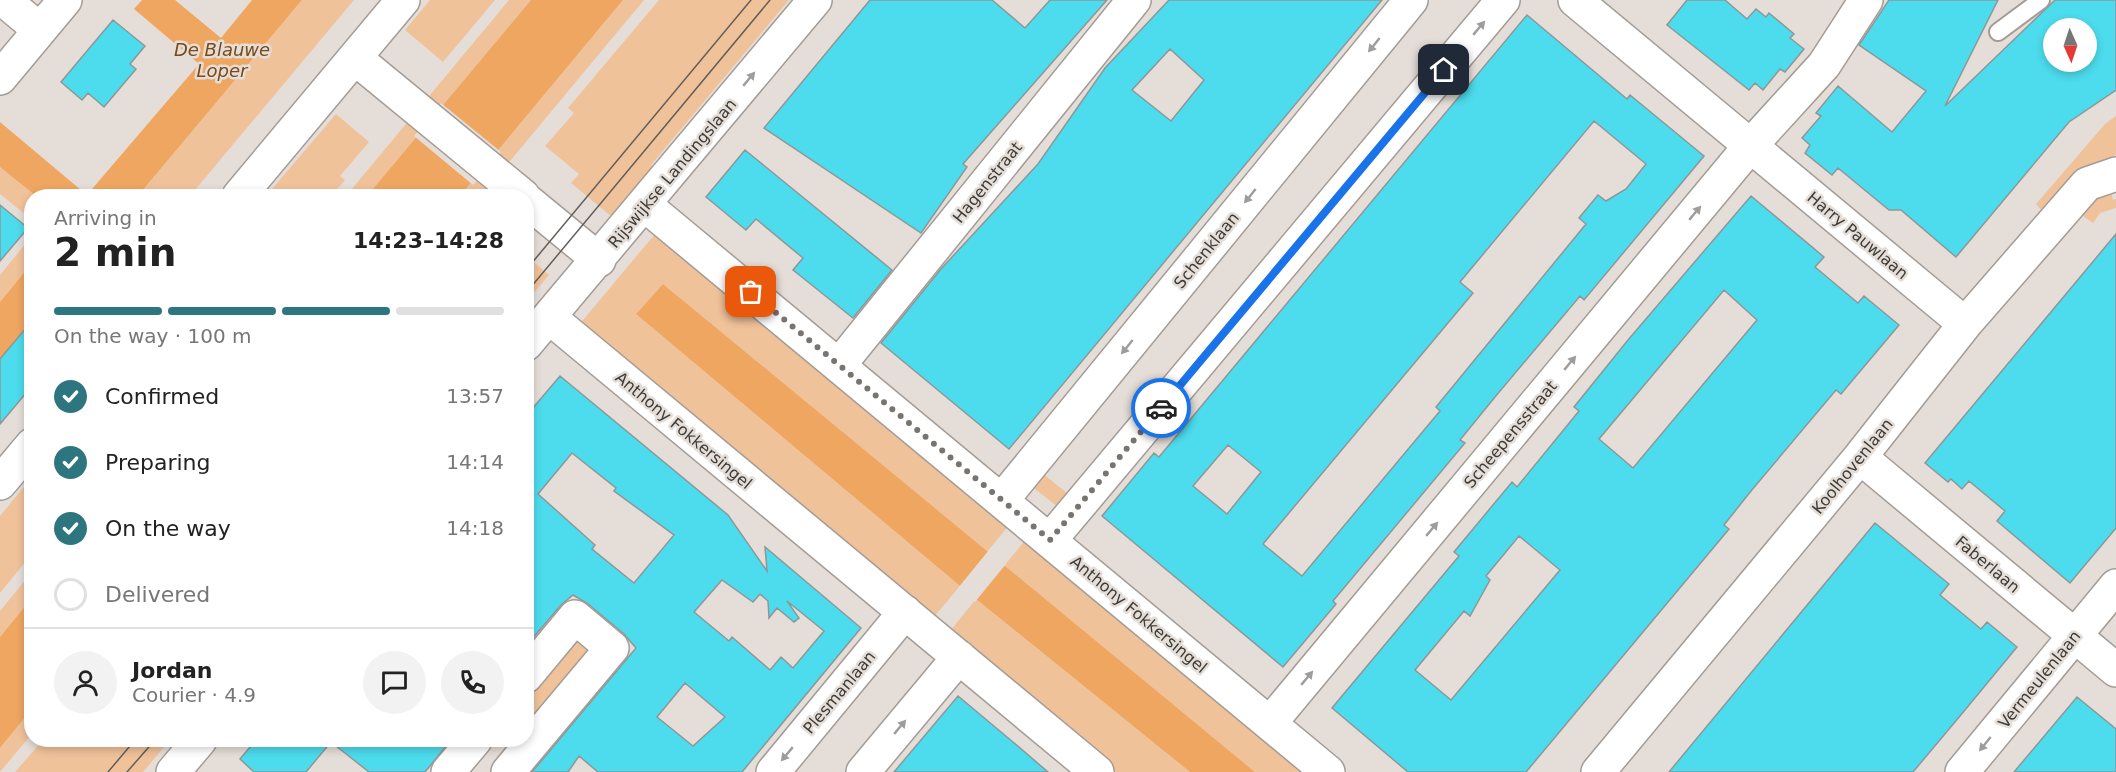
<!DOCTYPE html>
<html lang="en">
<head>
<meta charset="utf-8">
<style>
  :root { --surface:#fff; --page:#f2f2f2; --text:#222; --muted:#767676; --line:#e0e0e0; --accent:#2e767f }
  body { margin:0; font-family:"DejaVu Sans",sans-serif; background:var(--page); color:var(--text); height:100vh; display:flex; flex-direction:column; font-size:22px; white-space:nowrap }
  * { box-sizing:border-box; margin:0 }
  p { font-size:20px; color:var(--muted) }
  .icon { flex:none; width:33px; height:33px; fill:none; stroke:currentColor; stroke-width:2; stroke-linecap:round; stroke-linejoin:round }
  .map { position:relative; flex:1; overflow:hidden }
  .details { position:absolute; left:24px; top:189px; width:510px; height:558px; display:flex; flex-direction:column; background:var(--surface); border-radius:24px; box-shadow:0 3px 9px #0003 }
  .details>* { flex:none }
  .needle { width:39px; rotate:177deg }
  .fabs { position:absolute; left:2043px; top:18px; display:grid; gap:12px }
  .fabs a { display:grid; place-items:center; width:54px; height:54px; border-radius:50%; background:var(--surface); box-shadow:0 3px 9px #0003; font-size:30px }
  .pin { position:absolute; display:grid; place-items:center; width:51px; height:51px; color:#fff; margin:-26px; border-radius:12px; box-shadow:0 3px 9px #0006 }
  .courier { position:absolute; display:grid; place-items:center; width:60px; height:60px; margin:-30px; border:4px solid #1a73e8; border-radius:50%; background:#fff; color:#222; box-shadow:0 2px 8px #0007 }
  .summary em { font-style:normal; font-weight:800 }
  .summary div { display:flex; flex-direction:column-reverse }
  .summary { display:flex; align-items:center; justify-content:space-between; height:102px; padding:0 30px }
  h1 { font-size:39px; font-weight:800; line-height:45px }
  .bar { display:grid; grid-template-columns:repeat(4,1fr); gap:9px 6px; align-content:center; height:72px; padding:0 30px }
  .bar i { height:8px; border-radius:4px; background:var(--line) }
  .bar .selected { background:var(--accent) }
  .bar p { grid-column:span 4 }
  .line { display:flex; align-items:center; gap:15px; padding:0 30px; border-top:2px solid var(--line) }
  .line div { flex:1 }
  .round { display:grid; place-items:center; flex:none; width:63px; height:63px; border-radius:32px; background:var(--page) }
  ol { padding:0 30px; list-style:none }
  li { display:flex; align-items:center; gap:18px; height:66px }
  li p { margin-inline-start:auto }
  li .icon { padding:6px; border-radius:50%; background:var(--accent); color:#fff; stroke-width:4 }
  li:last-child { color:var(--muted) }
  li i { width:33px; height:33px; border:3px solid var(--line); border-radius:50% }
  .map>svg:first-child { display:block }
</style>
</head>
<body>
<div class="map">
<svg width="2116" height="772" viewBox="0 0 2116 772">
  <rect width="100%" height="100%" fill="#e5ded8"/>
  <path fill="#f0c29a" d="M302 0H354L190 196H143L140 194Z
    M430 0H495L443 62 405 30Z
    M509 0H531L367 196H346Z
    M623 0H644L481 196H460Z
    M659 0H789L651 165 658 173 618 222 571 183 579 174 545 146 574 113 568 108Z
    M336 114 369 142 340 176 345 180 331 196H266Z
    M2116 116V155L2107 159V166L2046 215 2036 204 2105 124Z
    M0 167 36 196H32L31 219 0 194Z
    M2111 192 2113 200 2116 199V208L2100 213 2093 223 2079 213 2087 202Z
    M660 228 1010 524 987 552 663 284 636 314 960 586 933 618 578 326Z
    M31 237V264L0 302V275Z
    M529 258 549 275 527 301V261Z
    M1041 472 1073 498 1063 511 1030 485Z
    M31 478V555L0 593V516Z
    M1026 539 1314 772H1255L1004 566Z
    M31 573V599L0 637V611Z
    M976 599 1190 772H1113L951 637 950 631Z
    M577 636 595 650 537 723 527 714 526 700Z
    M31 710V735L0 772V748Z
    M43 740H170L143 772H15Z"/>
  <path fill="#efa661" d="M142 0H175L221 38 252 0H302L138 196H36L0 167V122L81 190 92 189 199 64 134 9Z
    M531 0H623L460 196H367Z
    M31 264V326L0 364V302Z
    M663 284 1255 772H1190L960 586 636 314Z
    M31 599V710L0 748V637Z"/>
  <path fill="#e5ded8" d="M441 103 501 152 473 185 414 136Z
    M989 550 1006 564 975 602 958 588Z"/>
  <path fill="#4cdced" stroke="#8d9798" stroke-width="1.5" fill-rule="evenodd" d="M870 0H992L1025 28 1050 0H1107L963 164 967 167 921 233 764 128Z
    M1169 0H1382L1009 449 881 343 941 269 1038 164 1105 68ZM1170 49 1204 80 1171 121 1132 90Z
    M1687 0H1725L1747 19 1756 9 1766 17 1769 13 1794 34 1790 38 1804 49 1785 72 1780 69 1763 90 1755 83 1749 90 1667 25Z
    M1889 0H1998L1945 106 2055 0H2116V90L2069 122 1956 257 1901 210H1889L1838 168 1832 175 1805 153 1810 145 1802 138 1821 116 1816 113 1838 86 1892 132 1926 91 1859 45ZM2054 28H2086V62H2054Z
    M1527 15 1627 99 1630 95 1704 156 1584 300 1580 296 1495 397 1460 440 1465 443 1333 601 1336 604 1283 667 1102 516 1154 453 1159 457ZM1594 121 1646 164 1626 189 1606 201 1598 195 1579 218 1586 224 1436 407 1440 411 1302 576 1263 544 1473 293 1460 282ZM1228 445 1261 472 1227 514 1193 486Z
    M113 20 145 46 130 64 136 69 104 107 88 93 82 100 61 82Z
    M745 150 892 270 853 318 793 270 803 258 756 219 746 230 706 197Z
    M1751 196 1824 257 1815 267 1858 303 1864 296 1899 325 1841 394 1836 390 1751 491 1724 525 1729 529 1526 772H1408L1332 708 1459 556 1454 552 1512 482 1517 487 1579 411 1574 407 1628 340ZM1724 290 1757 320 1633 468 1599 439ZM1519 536 1560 570 1451 700 1415 670 1464 611 1470 616 1490 580 1486 576Z
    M0 205 28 228 0 261Z
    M2116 234V528L2070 583 1997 521 2005 511 1969 481 1962 489 1951 479 1948 482 1925 463Z
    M32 321V386L0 424V359Z
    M560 376 728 515 767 571 765 547 861 628 742 772H598L579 756 568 772H532L636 648 624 634 587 603 573 595 561 605 526 646V416ZM572 453 616 488 614 491 674 535 634 583 592 549 595 545 538 494ZM722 580 753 602 760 594 768 601 769 618 777 608 794 622 799 618 787 601 824 631 793 668 781 657 770 670 732 637 729 641 694 612ZM685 683 725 717 693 746 657 717Z
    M1875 523 1949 584 1940 595 1981 629 1987 622 2017 647 1960 716 1913 772H1669Z
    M958 696 1013 742 1048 772H894Z
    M2077 697 2116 729V772H2014Z
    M256 740H451L425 772H369L331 742 306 772H254L240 759Z"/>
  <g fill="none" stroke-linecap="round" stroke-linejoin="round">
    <defs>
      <path id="service" d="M1998 32 2041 0"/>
      <path id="minor" d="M4 0 40 30
        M1575 0 1965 324
        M355 58 523 196
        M0 78 65 0
        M239 196 403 0
        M526 200 599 260
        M645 205 1328 772
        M549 317 1097 772
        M526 344 815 0
        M840 364 1134 0
        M1860 457 2116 670
        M0 483 32 445
        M1002 500 1411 0
        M1050 540 1503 0
        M1270 723 1751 145 1824 65 1866 0
        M173 772 200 740
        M448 772 475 740
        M508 772 612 648 575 617 526 676
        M773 772 905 612
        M863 772 959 657
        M1598 772 1860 457 1965 324 2087 184 2116 174
        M1962 772 2116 586"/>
    </defs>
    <use href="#service" stroke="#a39c96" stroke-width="20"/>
    <use href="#minor" stroke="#a39c96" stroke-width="36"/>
    <use href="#service" stroke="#fff" stroke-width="16"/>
    <use href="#minor" stroke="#fff" stroke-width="33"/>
    <path stroke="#625f5b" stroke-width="1.5" d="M526 270 751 0
      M526 293 770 0
      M108 772 135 740
      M127 772 155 740"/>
  </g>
  <defs><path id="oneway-solid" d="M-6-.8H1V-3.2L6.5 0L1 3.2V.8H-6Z" transform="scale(1.5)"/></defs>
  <g fill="#9e9d9c">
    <use href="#oneway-solid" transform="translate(1479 28) rotate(-50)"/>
    <use href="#oneway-solid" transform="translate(1374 45) rotate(129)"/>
    <use href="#oneway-solid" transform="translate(749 79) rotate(-50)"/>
    <use href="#oneway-solid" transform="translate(1250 196) rotate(129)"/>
    <use href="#oneway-solid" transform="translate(1695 213) rotate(-50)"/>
    <use href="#oneway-solid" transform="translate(1127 347) rotate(129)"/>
    <use href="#oneway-solid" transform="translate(1570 363) rotate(-50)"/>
    <use href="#oneway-solid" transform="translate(1432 529) rotate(-50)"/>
    <use href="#oneway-solid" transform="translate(1307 678) rotate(-50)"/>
    <use href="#oneway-solid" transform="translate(900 727) rotate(-50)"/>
    <use href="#oneway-solid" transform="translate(1985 744) rotate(129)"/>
    <use href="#oneway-solid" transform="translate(787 754) rotate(130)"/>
  </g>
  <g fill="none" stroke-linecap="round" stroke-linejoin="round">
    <path stroke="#787470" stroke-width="6" stroke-dasharray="0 10.8" d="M751 292 1050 540 1161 408"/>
    <path stroke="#1a73e8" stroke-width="8" d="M1161 408 1444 70"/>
  </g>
  <g text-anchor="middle" stroke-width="5" stroke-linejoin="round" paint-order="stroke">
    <g font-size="16" fill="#3d3b38" stroke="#e5ded8">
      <text transform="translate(672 173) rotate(-50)" y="6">Rijswijkse Landingslaan</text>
      <text transform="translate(987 182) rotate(-51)" y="6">Hagenstraat</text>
      <text transform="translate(1858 235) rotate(40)" y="6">Harry Pauwlaan</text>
      <text transform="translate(1206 250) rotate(-51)" y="6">Schenklaan</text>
      <text transform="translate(684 430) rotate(40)" y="6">Anthony Fokkersingel</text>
      <text transform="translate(1510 434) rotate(-50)" y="6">Scheepensstraat</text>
      <text transform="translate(1852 466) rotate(-51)" y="6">Koolhovenlaan</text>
      <text transform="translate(1988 564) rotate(40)" y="6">Faberlaan</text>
      <text transform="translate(1139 614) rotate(40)" y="6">Anthony Fokkersingel</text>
      <text transform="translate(2039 679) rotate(-51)" y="6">Vermeulenlaan</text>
      <text transform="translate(839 692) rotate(-50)" y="6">Plesmanlaan</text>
    </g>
    <g font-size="18" font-style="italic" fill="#7a4a17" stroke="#e5ded8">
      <text x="222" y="56">De Blauwe<tspan x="222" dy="21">Loper</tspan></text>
    </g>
  </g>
</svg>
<div class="fabs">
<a><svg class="needle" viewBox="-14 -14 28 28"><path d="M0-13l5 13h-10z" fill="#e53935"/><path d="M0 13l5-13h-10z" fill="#767676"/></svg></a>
</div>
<div class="pin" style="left:751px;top:292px;background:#ea580c"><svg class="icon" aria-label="bag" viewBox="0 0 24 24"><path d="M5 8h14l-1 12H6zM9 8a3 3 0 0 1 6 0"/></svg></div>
<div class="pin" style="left:1444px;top:70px;background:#1f2937"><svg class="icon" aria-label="home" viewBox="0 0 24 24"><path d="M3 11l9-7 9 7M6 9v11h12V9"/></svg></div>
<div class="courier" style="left:1161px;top:408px"><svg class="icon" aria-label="car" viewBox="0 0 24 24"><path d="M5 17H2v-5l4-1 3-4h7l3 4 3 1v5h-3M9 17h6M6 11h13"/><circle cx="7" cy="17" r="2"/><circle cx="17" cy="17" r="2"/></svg></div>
<section class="details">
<div class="summary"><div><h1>2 min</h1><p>Arriving in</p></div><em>14:23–14:28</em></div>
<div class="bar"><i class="selected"></i><i class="selected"></i><i class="selected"></i><i></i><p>On the way · 100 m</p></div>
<ol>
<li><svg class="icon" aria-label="check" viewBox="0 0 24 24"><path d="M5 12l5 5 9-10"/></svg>Confirmed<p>13:57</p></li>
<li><svg class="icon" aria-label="check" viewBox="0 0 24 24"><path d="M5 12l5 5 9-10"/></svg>Preparing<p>14:14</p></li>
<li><svg class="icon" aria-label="check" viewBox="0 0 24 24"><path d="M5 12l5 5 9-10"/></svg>On the way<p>14:18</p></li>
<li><i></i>Delivered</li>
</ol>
<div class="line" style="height:108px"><a class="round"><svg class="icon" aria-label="person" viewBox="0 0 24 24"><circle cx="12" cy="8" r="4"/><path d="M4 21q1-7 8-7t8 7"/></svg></a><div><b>Jordan</b><p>Courier · 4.9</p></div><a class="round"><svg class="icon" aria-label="chat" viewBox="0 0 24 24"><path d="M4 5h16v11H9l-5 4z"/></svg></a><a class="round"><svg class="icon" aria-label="phone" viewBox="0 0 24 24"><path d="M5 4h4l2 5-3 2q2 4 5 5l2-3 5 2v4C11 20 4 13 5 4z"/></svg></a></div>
</section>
</div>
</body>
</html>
